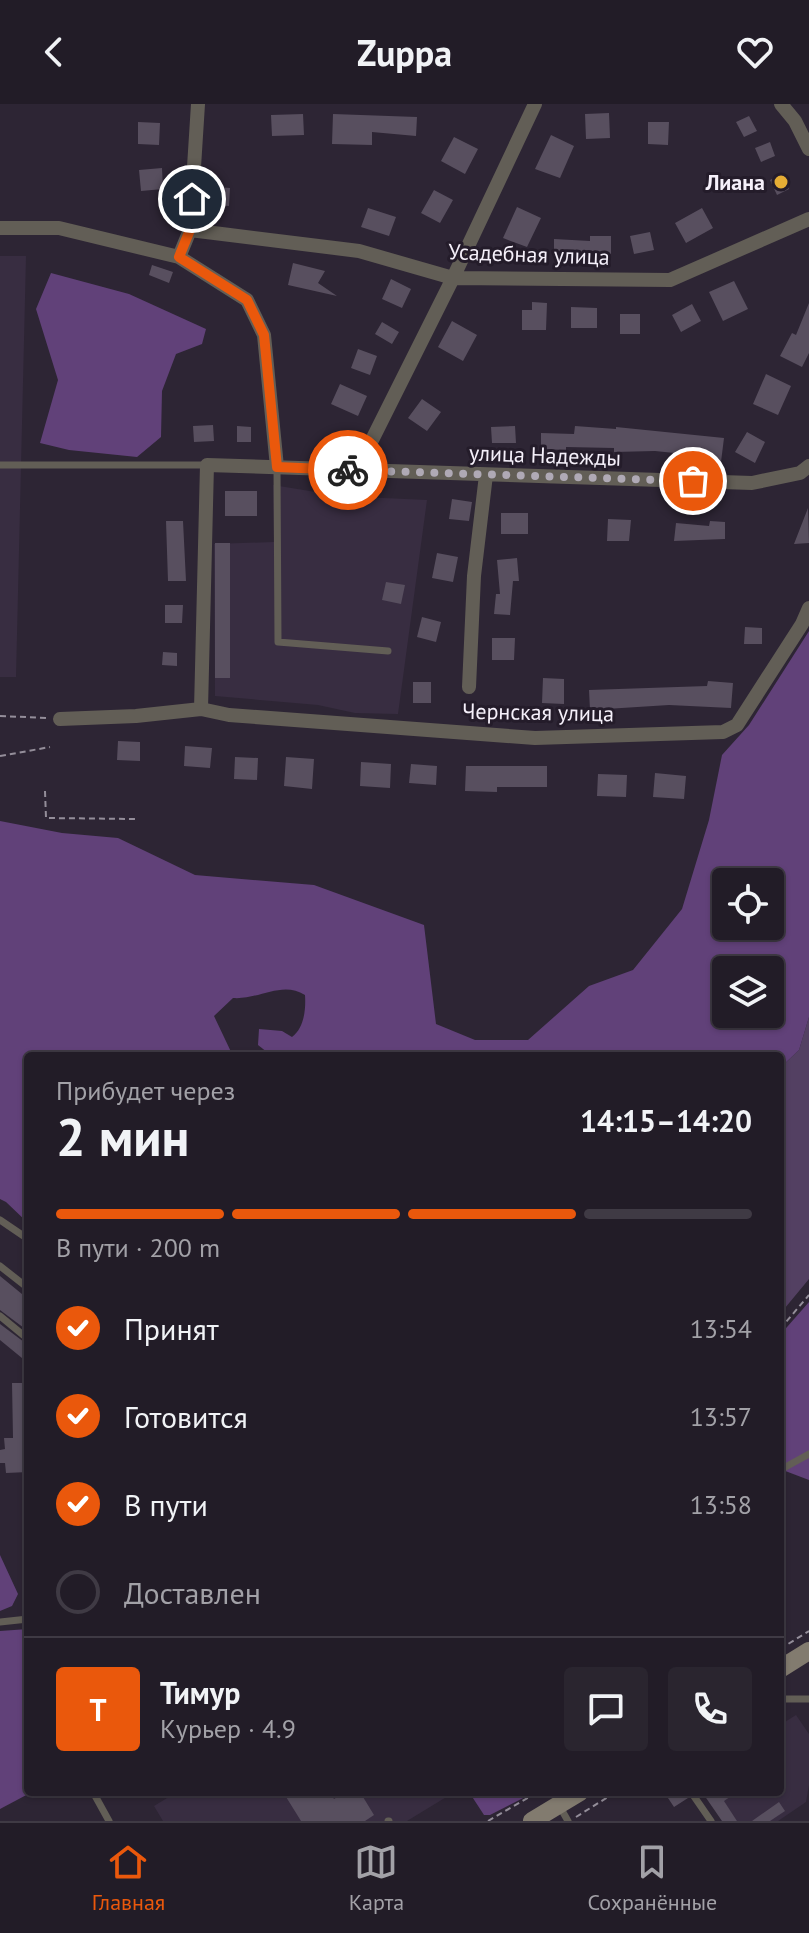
<!DOCTYPE html>
<html lang="ru">
<head>
<meta charset="utf-8">
<style>
  :root { --surface:#221c27; --page:#2a252f; --text:#f1f3f6; --muted:#a2a1a7; --line:#3f3a44; --accent:#ea580c }
  body { margin:0; font-family:"PT Sans",sans-serif; background:var(--page); color:var(--text); height:100vh; display:flex; flex-direction:column; font-size:30px; white-space:nowrap }
  * { box-sizing:border-box; margin:0 }
  p { font-size:26px; color:var(--muted) }
  .icon { flex:none; width:44px; height:44px; fill:none; stroke:currentColor; stroke-width:2; stroke-linecap:round; stroke-linejoin:round }
  .map { position:relative; flex:1; overflow:hidden }
  .panel { position:absolute; left:24px; top:948px; width:760px; height:744px; display:flex; flex-direction:column; background:var(--surface); border-radius:8px; box-shadow:0 2px 6px #0004,0 0 0 2px var(--line) }
  .panel>* { flex:none }
  .fabs { position:absolute; left:712px; top:764px; display:grid; gap:16px }
  .fabs a { display:grid; place-items:center; width:72px; height:72px; border-radius:8px; background:var(--surface); box-shadow:0 2px 6px #0004,0 0 0 2px var(--line); font-size:40px }
  .pin { position:absolute; display:grid; place-items:center; width:68px; height:68px; color:#fff; margin:-34px; border:4px solid #fff; border-radius:50%; box-shadow:0 2px 8px #0007 }
  .courier { position:absolute; display:grid; place-items:center; width:80px; height:80px; margin:-40px; border:6px solid #ea580c; border-radius:50%; background:#fff; color:#222; box-shadow:0 2px 10px #0007 }
  .summary em { font-style:normal; font-weight:700 }
  .summary div { display:flex; flex-direction:column-reverse }
  .summary { display:flex; align-items:center; justify-content:space-between; height:136px; padding:0 32px }
  h1 { font-size:52px; font-weight:700; line-height:60px }
  .bar { display:grid; grid-template-columns:repeat(4,1fr); gap:12px 8px; align-content:center; height:96px; padding:0 32px }
  .bar i { height:10px; border-radius:6px; background:var(--line) }
  .bar .on { background:var(--accent) }
  .bar p { grid-column:span 4 }
  .line { display:flex; align-items:center; gap:20px; padding:0 32px; border-top:2px solid var(--line) }
  .line div { flex:1 }
  .round { display:grid; place-items:center; flex:none; width:84px; height:84px; border-radius:8px; background:var(--page) }
  ol { padding:0 32px; list-style:none }
  li { display:flex; align-items:center; gap:24px; height:88px }
  li p { margin-inline-start:auto }
  li .icon { padding:8px; border-radius:50%; background:var(--accent); color:#fff; stroke-width:4 }
  li:last-child { color:var(--muted) }
  li i { width:44px; height:44px; border:4px solid var(--line); border-radius:50% }
  header { display:flex; justify-content:space-between; align-items:center; height:104px; padding:0 32px; background:var(--surface); font-size:36px; font-weight:700 }
  .menu { display:flex; justify-content:space-around; align-items:center; height:112px; border-top:2px solid var(--line); background:var(--surface); font-size:22px; color:var(--muted) }
  .menu a { display:grid; justify-items:center; gap:4px }
  .menu .on { color:var(--accent) }
  .map>svg:first-child { display:block }
</style>
</head>
<body>
<header><svg class="icon" aria-label="back" viewBox="0 0 24 24"><path d="M15 5l-7 7 7 7"/></svg>Zuppa<svg class="icon" aria-label="heart" viewBox="0 0 24 24"><path d="M12 20l-8-8c-3-5 5-10 8-4 3-6 11-1 8 4z"/></svg></header>
<div class="map">
<svg width="809" height="1717" viewBox="0 0 809 1717">
  <rect width="100%" height="100%" fill="#2d2534"/>
  <path fill="#382d41" d="M0 152H26L16 573H0Z
    M273 381 340 392 427 396 398 610 355 609 318 601 215 592 214 440 274 438Z
    M796 1611 809 1630V1681L806 1698 778 1717H737L717 1688H780V1621Z
    M177 1688H444L448 1692 407 1717H163L154 1702Z"/>
  <path fill="#534062" d="M809 913V1175L780 1210V964L799 946Z"/>
  <path fill="#614179" fill-rule="evenodd" d="M51 169 129 190 206 225 202 240 176 250 162 287 161 333 137 353 69 346 40 339 58 276 36 205Z
    M809 527V913L799 946 780 964V952H272L258 941 259 925 282 927 292 933C304 924 306 906 305 891 282 876 259 896 233 894L214 912 233 952H28V1119L6 1098 0 1095V717L62 729 118 734 195 771 314 781 424 821 436 920 475 936H528L589 882 633 866 682 805 709 716 722 651 749 621ZM726 778H770V822H726ZM726 866H770V910H726Z
    M809 1198V1376L780 1365V1231Z
    M0 1451 18 1490 12 1502 0 1507Z
    M28 1525V1688H32L0 1705V1527Z
    M469 1688H535L490 1711H484Z"/>
  <path fill="#584f5f" d="M609 9 610 34 586 35 585 10Z
    M303 10 304 31 272 32 271 11Z
    M333 10 417 13 416 32 372 28V41L332 40Z
    M749 12 757 27 744 33 736 18Z
    M138 18 160 19 159 41 138 40Z
    M648 18H669L668 41 648 40Z
    M551 31 574 42 560 74 535 65Z
    M454 33 478 45 465 70 441 57Z
    M770 38 775 52 761 58 755 44Z
    M162 64 163 85 141 87 139 66Z
    M782 70 789 85 777 91 770 76Z
    M207 82 230 84 229 102 205 100Z
    M434 86 453 96 440 119 421 109Z
    M517 103 541 114 527 143 503 134Z
    M368 104 396 113 389 132 361 123Z
    M702 104 713 124 686 139 675 119Z
    M650 128 654 146 634 150 630 132Z
    M590 132H611V150L554 149V135L590 137Z
    M293 159 325 167 318 179 337 192 288 181Z
    M152 161 173 168 169 179 149 171Z
    M391 175 411 185 402 204 382 195Z
    M734 177 748 205 723 217 709 188Z
    M532 198 547 199 546 226H522V206H532Z
    M809 199V249L802 263 780 252 792 229 796 231Z
    M692 200 701 217 681 228 672 211Z
    M571 203 597 204V224H571Z
    M620 210H640V230H620Z
    M452 217 477 231 463 257 438 243Z
    M382 218 399 228 392 240 375 230Z
    M358 245 377 252 370 271 351 264Z
    M766 270 791 282 778 311 753 300Z
    M340 280 367 292 358 312 331 300Z
    M422 295 441 308 427 327 408 314Z
    M213 321 214 337 194 338 193 322Z
    M237 322 251 323V338H237Z
    M515 322 516 339H492L491 323Z
    M575 322 616 325V323L724 334 721 358 693 355 694 351 655 347 614 348V344L566 343V346L541 345V329L574 330Z
    M747 328 765 338 755 359 735 348Z
    M225 387H257V412H225Z
    M452 395 472 398 469 417 449 415Z
    M808 404 809 439 794 440Z
    M501 409H528V430H501Z
    M608 415 631 416 629 437H607Z
    M166 417H183L186 477H168Z
    M710 417 725 418V435L674 437 676 419 709 422Z
    M215 439H230V574H215Z
    M437 449 458 453 453 478 432 474Z
    M517 454 519 477H513L510 511 494 510 496 490H500L497 456Z
    M386 478 405 481 401 500 382 496Z
    M165 501H183L182 519H165Z
    M422 513 441 518 436 538 417 533Z
    M745 523 762 524V540H744Z
    M492 534H515L514 556H492Z
    M163 548 177 549V562L162 561Z
    M543 574 564 575V600L542 599Z
    M708 577 733 579 731 604 669 601 590 606 589 586 707 582Z
    M413 578H431V599H413Z
    M118 637 140 638V657L117 656Z
    M185 642 212 644 210 664 184 662Z
    M235 653 258 654 257 676 234 675Z
    M286 653 314 655 312 685 284 682Z
    M361 658 391 660 390 684 360 682Z
    M411 660 437 662 436 681 409 679Z
    M466 662H547V683H497V688L465 687Z
    M655 669 686 672 684 695 653 693Z
    M598 670 627 671 626 693 597 692Z
    M0 1172 28 1195V1227L0 1206Z
    M0 1220 28 1241V1259L0 1236Z
    M12 1279H28V1368L6 1369 5 1359H0V1346L5 1345 4 1334H13Z
    M283 1688H329L334 1695 346 1688H360L374 1711 365 1717H301Z
    M664 1688H685L688 1694 674 1703Z
    M702 1688H737L724 1697 737 1717H722Z
    M779 1698 785 1707 770 1717H752Z"/>
  <g fill="none" stroke-linecap="round" stroke-linejoin="round">
    <path stroke="#948e9a" stroke-width="2" stroke-dasharray="6 4" stroke-linecap="butt" d="M0 612 47 614
      M0 652 50 643
      M45 687 46 714 135 715
      M780 1225 809 1191
      M780 1545 809 1527
      M576 1713 616 1688
      M488 1717 538 1688"/>
    <path stroke="#625e56" stroke-width="7" d="M0 361H206
      M277 363 278 538 388 547
      M0 1116 28 1135
      M0 1162 28 1184
      M0 1212 28 1235
      M780 1366 809 1350
      M0 1518 28 1515
      M780 1595H809
      M93 1688 109 1717
      M691 1688 711 1717
      M560 1703 568 1717
      M388 1717H389"/>
    <path stroke="#625e56" stroke-width="14" d="M781 0 795 17 809 45
      M0 124H59L179 153 247 196 264 231 277 363
      M190 126 359 147 453 174 670 176 809 115
      M179 153 190 126 198 0
      M357 366 453 174 535 0
      M469 583 474 472 486 371
      M201 605 207 361 752 379 800 369 809 362
      M60 615 136 612 201 605 229 611 535 634 723 628 737 621 802 520 809 504"/>
    <path stroke="#827b6f" stroke-width="18" d="M780 1565 809 1547
      M532 1717 580 1688"/>
  </g>
  <g fill="none" stroke-linecap="round" stroke-linejoin="round">
    <path stroke="#afa9b5" stroke-width="8" stroke-dasharray="0 14.4" d="M348 366 693 377"/>
    <path stroke="#ea580c" stroke-width="10" d="M192 95 190 126 179 153 247 196 264 231 277 363 348 366"/>
  </g>
  <circle fill="#e5ad35" stroke="#241c2a" stroke-width="3" cx="781" cy="78" r="8"/>
  <g text-anchor="middle" stroke-width="6" stroke-linejoin="round" paint-order="stroke">
    <g font-size="22" font-weight="bold" fill="#f5f0fa" stroke="#241c2a" text-anchor="end">
      <text x="765" y="86">Лиана</text>
    </g>
    <g font-size="22" fill="#f5f0fa" stroke="#241c2a">
      <text transform="translate(529 150) rotate(2)" y="8">Усадебная улица</text>
      <text transform="translate(545 351) rotate(2)" y="8">улица Надежды</text>
      <text transform="translate(538 608) rotate(1)" y="8">Чернская улица</text>
    </g>
  </g>
</svg>
<div class="fabs">
<a><svg class="icon" aria-label="locate" viewBox="0 0 24 24"><circle cx="12" cy="12" r="6"/><path d="M12 2v4M12 18v4M2 12h4M18 12h4"/></svg></a>
<a><svg class="icon" aria-label="layers" viewBox="0 0 24 24"><path d="M12 4l9 5-9 5-9-5zM3 14l9 5 9-5"/></svg></a>
</div>
<div class="pin" style="left:693px;top:377px;background:#ea580c"><svg class="icon" aria-label="bag" viewBox="0 0 24 24"><path d="M5 8h14l-1 12H6zM9 8a3 3 0 0 1 6 0"/></svg></div>
<div class="pin" style="left:192px;top:95px;background:#1f2937"><svg class="icon" aria-label="home" viewBox="0 0 24 24"><path d="M3 11l9-7 9 7M6 9v11h12V9"/></svg></div>
<div class="courier" style="left:348px;top:366px"><svg class="icon" aria-label="bike" viewBox="0 0 24 24"><circle cx="6" cy="16" r="4"/><circle cx="18" cy="16" r="4"/><path d="M6 16l4-8h5l3 8M10 8l3 8H6M13 5h3"/></svg></div>
<section class="panel">
<div class="summary"><div><h1>2 мин</h1><p>Прибудет через</p></div><em>14:15–14:20</em></div>
<div class="bar"><i class="on"></i><i class="on"></i><i class="on"></i><i></i><p>В пути · 200 m</p></div>
<ol>
<li><svg class="icon" aria-label="check" viewBox="0 0 24 24"><path d="M5 12l5 5 9-10"/></svg>Принят<p>13:54</p></li>
<li><svg class="icon" aria-label="check" viewBox="0 0 24 24"><path d="M5 12l5 5 9-10"/></svg>Готовится<p>13:57</p></li>
<li><svg class="icon" aria-label="check" viewBox="0 0 24 24"><path d="M5 12l5 5 9-10"/></svg>В пути<p>13:58</p></li>
<li><i></i>Доставлен</li>
</ol>
<div class="line" style="height:144px"><b class="round" style="background:var(--accent);color:#fff">Т</b><div><b>Тимур</b><p>Курьер · 4.9</p></div><a class="round"><svg class="icon" aria-label="chat" viewBox="0 0 24 24"><path d="M4 5h16v11H9l-5 4z"/></svg></a><a class="round"><svg class="icon" aria-label="phone" viewBox="0 0 24 24"><path d="M5 4h4l2 5-3 2q2 4 5 5l2-3 5 2v4C11 20 4 13 5 4z"/></svg></a></div>
</section>
</div>
<nav class="menu">
<a class="on"><svg class="icon" aria-label="home" viewBox="0 0 24 24"><path d="M3 11l9-7 9 7M6 9v11h12V9"/></svg>Главная</a>
<a><svg class="icon" aria-label="map" viewBox="0 0 24 24"><path d="M3 6l6-2 6 2 6-2v14l-6 2-6-2-6 2zM9 4v14M15 6v14"/></svg>Карта</a>
<a><svg class="icon" aria-label="saved" viewBox="0 0 24 24"><path d="M7 4h10v16l-5-4-5 4z"/></svg>Сохранённые</a>
</nav>
</body>
</html>
